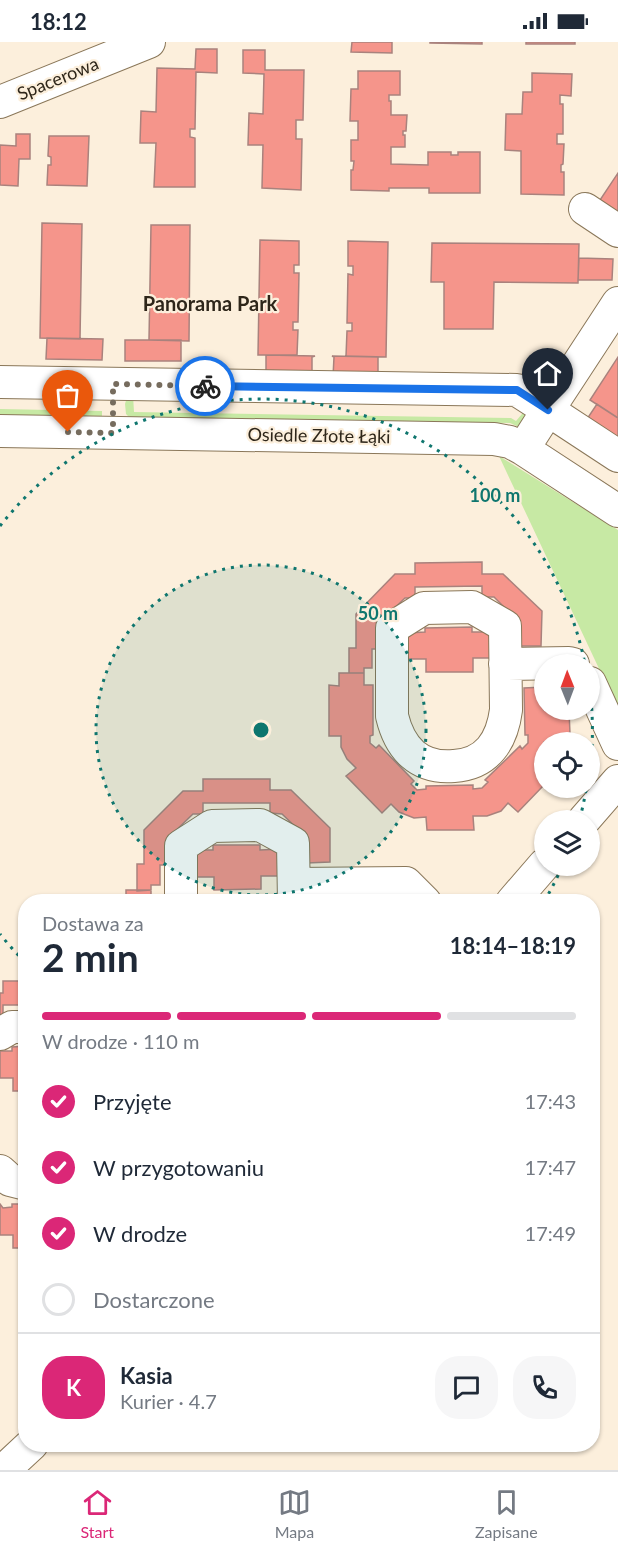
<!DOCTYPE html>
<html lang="pl">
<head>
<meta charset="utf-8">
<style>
  :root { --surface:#fff; --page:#f6f6f7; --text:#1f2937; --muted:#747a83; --line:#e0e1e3; --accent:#db2777 }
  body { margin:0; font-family:Lato,sans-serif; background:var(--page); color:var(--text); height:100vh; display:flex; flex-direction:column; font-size:22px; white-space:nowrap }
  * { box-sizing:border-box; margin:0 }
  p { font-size:20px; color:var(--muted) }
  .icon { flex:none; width:33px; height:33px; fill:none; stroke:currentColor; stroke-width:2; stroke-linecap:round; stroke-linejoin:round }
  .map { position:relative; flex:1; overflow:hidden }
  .sheet { position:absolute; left:18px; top:852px; width:582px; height:558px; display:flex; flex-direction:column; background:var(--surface); border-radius:24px; box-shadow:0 2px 4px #0004 }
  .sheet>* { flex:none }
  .needle { width:39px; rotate:359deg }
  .tools { position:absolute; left:534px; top:612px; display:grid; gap:12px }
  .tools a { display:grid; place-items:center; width:66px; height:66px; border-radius:50%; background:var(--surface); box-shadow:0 2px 4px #0004; font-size:30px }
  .pin { position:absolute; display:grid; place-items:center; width:51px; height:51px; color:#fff; margin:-62px -26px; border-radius:50% 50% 50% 0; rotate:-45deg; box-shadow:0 0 6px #0007 }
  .pin .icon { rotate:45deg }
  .courier { position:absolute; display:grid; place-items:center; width:60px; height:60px; margin:-30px; border:4px solid #1a73e8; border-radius:50%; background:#fff; color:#222; box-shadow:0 2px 8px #0007 }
  .headline em { font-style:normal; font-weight:700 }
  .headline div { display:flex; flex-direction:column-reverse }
  .headline { display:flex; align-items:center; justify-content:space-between; height:102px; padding:0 24px }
  h1 { font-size:39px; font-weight:700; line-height:45px }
  .bar { display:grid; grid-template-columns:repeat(4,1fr); gap:9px 6px; align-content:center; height:72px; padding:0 24px }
  .bar i { height:8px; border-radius:4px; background:var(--line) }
  .bar .selected { background:var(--accent) }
  .bar p { grid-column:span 4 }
  .line { display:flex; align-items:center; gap:15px; padding:0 24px; border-top:2px solid var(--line) }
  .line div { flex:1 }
  .round { display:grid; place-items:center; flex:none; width:63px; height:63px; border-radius:24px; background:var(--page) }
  ol { padding:0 24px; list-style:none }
  li { display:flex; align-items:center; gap:18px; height:66px }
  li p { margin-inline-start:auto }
  li .icon { padding:6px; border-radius:50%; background:var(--accent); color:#fff; stroke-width:4 }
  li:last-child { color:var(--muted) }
  li i { width:33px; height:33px; border:3px solid var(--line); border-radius:50% }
  .status { display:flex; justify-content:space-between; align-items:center; height:42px; padding:0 30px; background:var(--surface); direction:ltr }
  .status svg { height:16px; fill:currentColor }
  .menu { display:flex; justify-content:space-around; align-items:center; height:84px; border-top:2px solid var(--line); background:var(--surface); font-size:16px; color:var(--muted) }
  .menu a { display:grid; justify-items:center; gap:3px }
  .menu .selected { color:var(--accent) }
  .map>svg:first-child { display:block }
</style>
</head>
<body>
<div class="status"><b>18:12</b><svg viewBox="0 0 49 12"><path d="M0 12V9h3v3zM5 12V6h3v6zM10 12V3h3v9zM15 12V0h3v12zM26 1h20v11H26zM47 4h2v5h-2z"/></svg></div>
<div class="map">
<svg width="618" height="1428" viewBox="0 0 618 1428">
  <rect width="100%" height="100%" fill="#fcefdc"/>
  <path fill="#c7e9a4" d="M133 353 134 370 511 376 516 379 527 366 529 369 521 386 510 381 129 375 126 372 125 362 127 355Z
    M0 367 102 369V374L0 373Z
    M499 414 618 488V667Z"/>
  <path fill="#f5958b" stroke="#a9827d" stroke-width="1.5" d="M352 0H392V11L351 10Z
    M430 0H482V2L430 1Z
    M526 0H575V2H526Z
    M196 7H217V31L196 30 195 87H190V95L195 96V145H154L156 101H140L141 69 156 70 157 26 195 27Z
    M243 8H265V28H304L303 78H296V97H302L301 148 262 146 263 103H248L249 71 263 72 264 32 243 31Z
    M358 29H400V53H389V59H391V73H407L406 89H403V93H405V105H391V122L428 123V110H451V113H458V110H480V151H429V146H389V149L351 148V128H353L354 119H351V98H358V79H350L351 47H358Z
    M532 31 572 32 571 54 560 53V62H563V92H557V102H564L563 122 561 123V130H564V153L521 152V109L505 108 506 72H522L523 50H532Z
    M16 92H30V117H19L18 144 0 143V103L16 104Z
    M49 94H89L87 144 47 143 48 123H51V115L48 114Z
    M618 131V174L598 161Z
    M42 181 82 182 80 297 40 296Z
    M151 183H190L189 299 149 298Z
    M260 198 299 199V223H294V231H299L298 280H293V288H298L297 313H258Z
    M348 199 388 200 386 315 346 314 347 289H352V281H347L348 232 353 233V224H348Z
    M432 201 579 202 578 241 494 240 493 287H444V240H431Z
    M579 216 613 217 612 238H578Z
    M47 296 103 297 102 318 46 317Z
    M125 298H181V319H125Z
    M266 313 315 314 312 315V335H266Z
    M332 314 378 315V337L333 335 334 315Z
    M618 315V376L590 358Z
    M597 362 618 376V401L585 380Z
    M482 520V532H503L542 569 541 604H518V579L494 555H482V544L415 545V556H405L379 581V607H372V626H364V631H349V606H356V572L395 532H415V521Z
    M472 585V590H493V616H473V630H426V617H406V591L425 590V586Z
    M339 631H364V643H373V693L370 694V701L376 706 379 703 414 739 411 742 417 748 426 747V744L473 743V747L482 746 488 740 485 738 520 704 522 707 528 701V693H525L524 646 544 645V668H569L570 692 558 693V700H544V723L543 725 544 727V743L518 770 508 761 501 769 487 774H473L474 788H427L426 775 414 776 399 770 391 762 382 771 346 734 356 726 347 717 341 705V694H329V643L339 644Z
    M203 737H270V748H291L330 786V820L307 821 306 795 282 772 270 771V761H203V772H193L167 797V823H160V843H151V848L137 849V822H144V788L183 749H203Z
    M213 803H260V808L281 807V834H261V847L214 848V835H194V808H213Z
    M126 848H151V860H126Z
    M3 939H26V963H3V974H0V951H3Z
    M26 1004V1049H13V1036H0V1009H12V1005Z
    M0 1162 3 1166 12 1165V1162H26V1206H13V1193H0Z"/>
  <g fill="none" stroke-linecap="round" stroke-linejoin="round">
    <defs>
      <path id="minor" d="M0 60 149 0
        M585 167 618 189
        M0 340 517 348 548 368 618 261
        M0 389 494 397 510 400 523 407 618 469
        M523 407 548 368 618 414
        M472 565 505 584 506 668C502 699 487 722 454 724 419 727 400 707 392 674V586L424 566Z
        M505 622 569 621 573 622
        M590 641 618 702
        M584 778 618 739
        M294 842 406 841 425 860
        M181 860V804L212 784 260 783 293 801 294 860
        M512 860 544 823
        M0 992 12 985H26
        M0 1129 10 1138 26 1142
        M4 1428 32 1402"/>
    </defs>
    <use href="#minor" stroke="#8a7759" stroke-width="34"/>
    <use href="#minor" stroke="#fff" stroke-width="32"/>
  </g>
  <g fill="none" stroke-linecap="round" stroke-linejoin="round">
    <path stroke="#766c5e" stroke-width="6" stroke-dasharray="0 10.8" d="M68 390 113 391V342L205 344"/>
    <path stroke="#1a73e8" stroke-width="8" d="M205 344 517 348 548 368"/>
  </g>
  <circle cx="261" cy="688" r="165" fill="#0f766e" fill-opacity=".12"/>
  <g fill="none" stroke="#0f766e" stroke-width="3" stroke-dasharray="3 6">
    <circle cx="261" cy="688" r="165"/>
    <path d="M586 748A331 331 0 0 1 580 776M562 825A331 331 0 0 1 545 858M25 920A331 331 0 0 1 0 892M0 484A331 331 0 0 1 585 622M590 648A331 331 0 0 1 590 728"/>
  </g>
  <g text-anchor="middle" stroke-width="4.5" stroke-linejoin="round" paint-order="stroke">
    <g font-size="18" fill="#2e261a" stroke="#fcefdc">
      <text transform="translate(58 37) rotate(-22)" y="6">Spacerowa</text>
      <text transform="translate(319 394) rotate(1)" y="6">Osiedle Złote Łąki</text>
    </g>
    <g font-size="20" font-weight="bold" fill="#2e261a" stroke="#fcefdc">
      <text x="210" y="269">Panorama Park</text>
    </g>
  </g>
  <circle cx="261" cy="688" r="9" fill="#0f766e" stroke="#fcefdc" stroke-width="3"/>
  <g font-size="18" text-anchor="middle" font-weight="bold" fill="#0f766e" stroke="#fcefdc" stroke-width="4.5" stroke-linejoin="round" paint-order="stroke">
    <text x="495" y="460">100 m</text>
    <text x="378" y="578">50 m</text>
  </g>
</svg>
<div class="tools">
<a><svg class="needle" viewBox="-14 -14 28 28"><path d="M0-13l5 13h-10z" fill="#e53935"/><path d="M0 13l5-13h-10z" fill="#747a83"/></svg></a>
<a><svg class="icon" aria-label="locate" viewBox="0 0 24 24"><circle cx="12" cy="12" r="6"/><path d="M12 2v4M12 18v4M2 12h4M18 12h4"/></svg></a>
<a><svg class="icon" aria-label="layers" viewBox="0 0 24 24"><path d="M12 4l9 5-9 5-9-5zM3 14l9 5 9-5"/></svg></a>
</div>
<div class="pin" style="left:68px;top:390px;background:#ea580c"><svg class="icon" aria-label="bag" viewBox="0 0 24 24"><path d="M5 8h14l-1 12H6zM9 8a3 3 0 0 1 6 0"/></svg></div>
<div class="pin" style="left:548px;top:368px;background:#1f2937"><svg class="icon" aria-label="home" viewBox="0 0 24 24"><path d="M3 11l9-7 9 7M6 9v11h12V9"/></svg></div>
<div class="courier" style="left:205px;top:344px"><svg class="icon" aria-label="bike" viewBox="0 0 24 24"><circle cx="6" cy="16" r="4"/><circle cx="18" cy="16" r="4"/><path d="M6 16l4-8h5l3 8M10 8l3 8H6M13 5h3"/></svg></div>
<section class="sheet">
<div class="headline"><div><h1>2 min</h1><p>Dostawa za</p></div><em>18:14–18:19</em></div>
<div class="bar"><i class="selected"></i><i class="selected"></i><i class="selected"></i><i></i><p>W drodze · 110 m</p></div>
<ol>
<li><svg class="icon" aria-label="check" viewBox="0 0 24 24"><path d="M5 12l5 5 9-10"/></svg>Przyjęte<p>17:43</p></li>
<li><svg class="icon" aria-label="check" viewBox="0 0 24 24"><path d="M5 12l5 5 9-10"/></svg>W przygotowaniu<p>17:47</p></li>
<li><svg class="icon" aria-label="check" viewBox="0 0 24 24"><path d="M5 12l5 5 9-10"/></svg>W drodze<p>17:49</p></li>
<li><i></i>Dostarczone</li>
</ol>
<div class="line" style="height:108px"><b class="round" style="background:var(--accent);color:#fff">K</b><div><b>Kasia</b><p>Kurier · 4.7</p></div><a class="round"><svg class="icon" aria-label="chat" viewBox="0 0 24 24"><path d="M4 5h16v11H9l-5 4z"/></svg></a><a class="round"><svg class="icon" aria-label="phone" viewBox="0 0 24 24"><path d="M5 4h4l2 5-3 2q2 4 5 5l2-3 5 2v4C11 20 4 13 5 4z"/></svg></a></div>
</section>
</div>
<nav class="menu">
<a class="selected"><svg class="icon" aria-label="home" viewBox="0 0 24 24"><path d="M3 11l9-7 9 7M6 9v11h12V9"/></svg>Start</a>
<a><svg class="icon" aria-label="map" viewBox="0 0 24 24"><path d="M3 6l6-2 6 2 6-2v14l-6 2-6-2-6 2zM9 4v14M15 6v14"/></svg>Mapa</a>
<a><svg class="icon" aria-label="saved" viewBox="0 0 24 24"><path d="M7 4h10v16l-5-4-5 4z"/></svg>Zapisane</a>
</nav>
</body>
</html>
